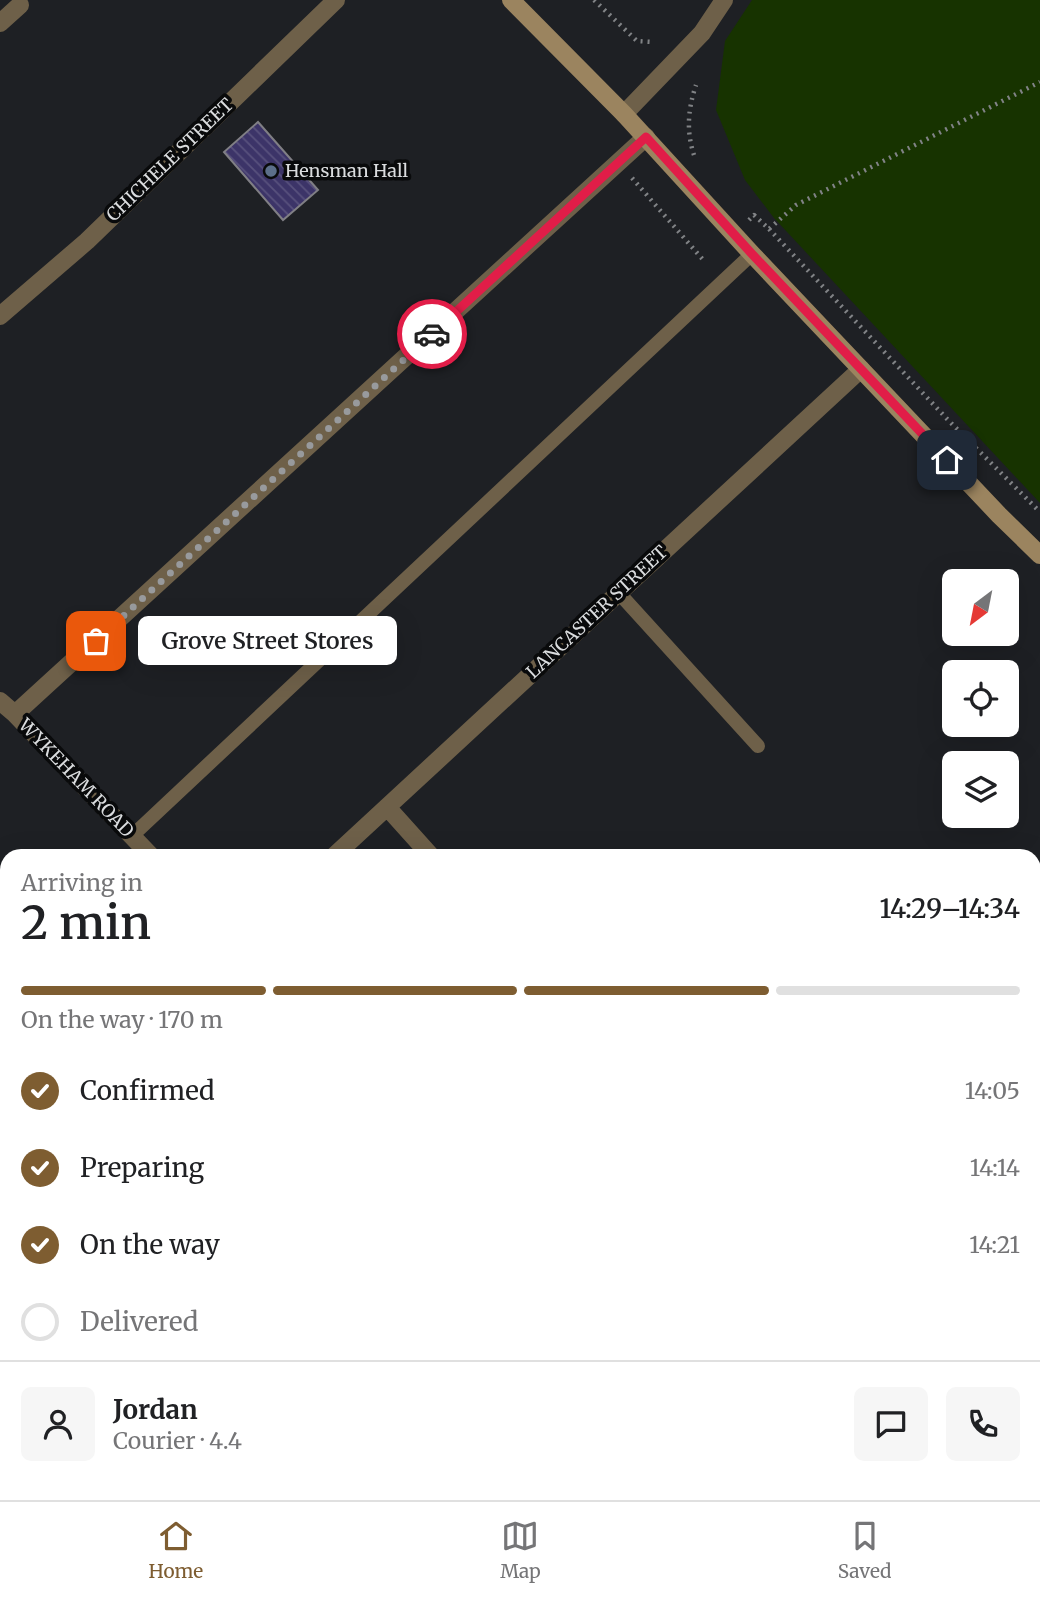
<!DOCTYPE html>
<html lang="en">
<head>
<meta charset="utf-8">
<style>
  :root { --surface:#fff; --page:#f6f6f6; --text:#202124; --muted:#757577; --line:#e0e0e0; --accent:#7e5d31 }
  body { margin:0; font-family:Merriweather,serif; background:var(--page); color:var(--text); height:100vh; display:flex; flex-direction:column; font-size:26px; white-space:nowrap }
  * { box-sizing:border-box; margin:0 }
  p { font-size:23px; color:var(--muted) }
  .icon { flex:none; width:38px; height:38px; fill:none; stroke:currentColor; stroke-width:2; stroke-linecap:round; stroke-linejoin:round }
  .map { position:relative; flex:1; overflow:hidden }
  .sheet { position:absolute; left:0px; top:849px; width:1041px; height:653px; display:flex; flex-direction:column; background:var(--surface); border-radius:21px 21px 0 0; box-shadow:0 7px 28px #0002 }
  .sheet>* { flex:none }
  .needle { width:46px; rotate:212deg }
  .fabs { position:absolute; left:942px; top:569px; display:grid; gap:14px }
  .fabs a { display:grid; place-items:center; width:77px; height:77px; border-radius:10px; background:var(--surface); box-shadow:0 7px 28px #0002; font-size:35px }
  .pin { position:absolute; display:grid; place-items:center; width:60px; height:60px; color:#fff; margin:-30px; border-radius:14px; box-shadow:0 4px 10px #0006 }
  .courier { position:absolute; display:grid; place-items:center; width:70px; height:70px; margin:-35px; border:5px solid #e11d48; border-radius:50%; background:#fff; color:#222; box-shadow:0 2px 9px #0007 }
  .bubble { position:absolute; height:49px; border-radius:10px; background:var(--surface); box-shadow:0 7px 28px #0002; font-size:23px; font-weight:600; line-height:49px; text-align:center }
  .headline em { font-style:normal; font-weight:600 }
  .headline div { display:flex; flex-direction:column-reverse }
  .headline { display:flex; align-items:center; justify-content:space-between; height:119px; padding:0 21px }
  h1 { font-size:46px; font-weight:600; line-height:52px }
  .bar { display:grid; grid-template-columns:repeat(4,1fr); gap:10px 7px; align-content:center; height:84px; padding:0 21px }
  .bar i { height:9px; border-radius:5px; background:var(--line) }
  .bar .current { background:var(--accent) }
  .bar p { grid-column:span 4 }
  .line { display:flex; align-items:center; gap:18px; padding:0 21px; border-top:2px solid var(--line) }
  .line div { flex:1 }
  .round { display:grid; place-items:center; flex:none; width:74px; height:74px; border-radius:10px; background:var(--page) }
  ol { padding:0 21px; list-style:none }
  li { display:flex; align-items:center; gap:21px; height:77px }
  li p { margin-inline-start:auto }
  li .icon { padding:7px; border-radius:50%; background:var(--accent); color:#fff; stroke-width:4 }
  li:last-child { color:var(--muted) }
  li i { width:38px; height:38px; border:4px solid var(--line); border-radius:50% }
  .menu { display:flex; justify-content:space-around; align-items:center; height:98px; border-top:2px solid var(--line); background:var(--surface); font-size:19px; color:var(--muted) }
  .menu a { display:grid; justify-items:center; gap:4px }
  .menu .current { color:var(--accent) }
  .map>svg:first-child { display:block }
</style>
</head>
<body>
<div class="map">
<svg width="1040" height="1500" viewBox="0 0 1040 1500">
  <defs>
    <pattern id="building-back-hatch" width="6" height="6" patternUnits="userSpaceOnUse" patternTransform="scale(1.75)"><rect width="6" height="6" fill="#3c3468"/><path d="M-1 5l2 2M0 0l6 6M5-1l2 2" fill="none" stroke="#58517d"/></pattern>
  </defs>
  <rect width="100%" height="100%" fill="#1e2024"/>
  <path fill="#173300" d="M752 0H1040V503L774 218 745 180 716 110 725 41Z"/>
  <path fill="url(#building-back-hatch)" stroke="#807f85" stroke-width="2" d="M258 122 318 190 283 220 224 152Z"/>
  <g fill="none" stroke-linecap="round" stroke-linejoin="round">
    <path stroke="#818386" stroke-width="4.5" stroke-dasharray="2 5" stroke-linecap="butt" d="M594 0 637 41 652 42
      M694 155C686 131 688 109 696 85
      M632 178 705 262
      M749 220 754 215 769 229 796 205 1040 82
      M769 229 949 421 1040 512
      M1034 1076 1040 1082"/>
    <path stroke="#6e6049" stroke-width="14" d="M618 592 758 746
      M133 835 752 254"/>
    <path stroke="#6e6049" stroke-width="18" d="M0 23 20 5
      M624 114 702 33 724 0
      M0 316 87 241 336 0
      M0 701 15 714 151 856
      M15 714 646 137
      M387 807 431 856
      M334 856 861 369
      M0 960 7 967
      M0 1366 7 1359
      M1034 1486 1040 1493
      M563 1494 568 1500
      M993 1494 998 1500
      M301 1500 306 1494"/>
    <path stroke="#9b845f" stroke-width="18" d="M511 0 624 114 752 254 999 515 1040 555"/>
    <path stroke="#bea06f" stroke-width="18" d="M1034 1478 1040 1472
      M1009 1500 1016 1494"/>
  </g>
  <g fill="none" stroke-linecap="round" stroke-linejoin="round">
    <path stroke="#989a9d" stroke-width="7" stroke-dasharray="0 12.6" d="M96 641 432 334"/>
    <path stroke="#e11d48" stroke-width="9" d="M432 334 646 137 752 254 947 460"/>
  </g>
  <circle fill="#5c6f8a" stroke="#090a0b" stroke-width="2.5" cx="271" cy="171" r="7"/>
  <g text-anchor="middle" stroke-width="7" stroke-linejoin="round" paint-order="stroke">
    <g font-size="18" fill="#dadcde" stroke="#090a0b">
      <text transform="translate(170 160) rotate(-44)" y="6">CHICHELE STREET</text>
      <text transform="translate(597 612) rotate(-43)" y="6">LANCASTER STREET</text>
      <text transform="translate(76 778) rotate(46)" y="6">WYKEHAM ROAD</text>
    </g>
    <g font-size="18" fill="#dadcde" stroke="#090a0b" text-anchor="start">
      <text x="285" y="177">Hensman Hall</text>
    </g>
  </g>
</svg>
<div class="fabs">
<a><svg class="needle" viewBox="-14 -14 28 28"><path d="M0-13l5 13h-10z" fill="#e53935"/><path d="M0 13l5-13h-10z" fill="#757577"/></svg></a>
<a><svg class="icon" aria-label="locate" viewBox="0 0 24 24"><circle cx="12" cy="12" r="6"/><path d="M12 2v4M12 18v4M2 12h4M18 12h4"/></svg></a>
<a><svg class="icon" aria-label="layers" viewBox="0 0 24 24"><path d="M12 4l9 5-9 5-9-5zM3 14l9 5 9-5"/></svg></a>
</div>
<div class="pin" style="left:96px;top:641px;background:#ea580c"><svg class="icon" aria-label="bag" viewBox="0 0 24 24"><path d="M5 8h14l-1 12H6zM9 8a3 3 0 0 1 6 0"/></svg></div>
<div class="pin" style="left:947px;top:460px;background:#1f2937"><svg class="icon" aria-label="home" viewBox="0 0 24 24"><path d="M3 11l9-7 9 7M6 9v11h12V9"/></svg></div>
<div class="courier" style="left:432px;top:334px"><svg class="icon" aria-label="car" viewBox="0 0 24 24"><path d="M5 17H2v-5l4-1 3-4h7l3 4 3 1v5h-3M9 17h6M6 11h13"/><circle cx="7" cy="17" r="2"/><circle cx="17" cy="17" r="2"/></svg></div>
<div class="bubble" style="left:138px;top:616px;width:259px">Grove Street Stores</div>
<section class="sheet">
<div class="headline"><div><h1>2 min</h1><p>Arriving in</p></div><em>14:29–14:34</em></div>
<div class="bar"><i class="current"></i><i class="current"></i><i class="current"></i><i></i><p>On the way · 170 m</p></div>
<ol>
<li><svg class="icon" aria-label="check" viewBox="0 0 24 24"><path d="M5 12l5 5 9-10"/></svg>Confirmed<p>14:05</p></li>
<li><svg class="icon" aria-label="check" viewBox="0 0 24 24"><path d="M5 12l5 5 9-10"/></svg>Preparing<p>14:14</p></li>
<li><svg class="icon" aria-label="check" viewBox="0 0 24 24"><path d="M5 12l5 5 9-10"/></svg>On the way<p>14:21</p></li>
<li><i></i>Delivered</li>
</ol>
<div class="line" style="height:126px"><a class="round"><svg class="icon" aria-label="person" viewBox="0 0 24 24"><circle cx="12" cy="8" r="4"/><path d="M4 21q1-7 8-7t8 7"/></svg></a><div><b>Jordan</b><p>Courier · 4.4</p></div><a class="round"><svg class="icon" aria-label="chat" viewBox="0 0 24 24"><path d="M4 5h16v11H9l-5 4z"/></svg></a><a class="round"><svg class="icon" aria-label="phone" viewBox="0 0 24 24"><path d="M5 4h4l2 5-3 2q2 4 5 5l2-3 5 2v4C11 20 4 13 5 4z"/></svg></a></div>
</section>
</div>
<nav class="menu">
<a class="current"><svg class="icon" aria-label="home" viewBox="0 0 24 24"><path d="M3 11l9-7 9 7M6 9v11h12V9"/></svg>Home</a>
<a><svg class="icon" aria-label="map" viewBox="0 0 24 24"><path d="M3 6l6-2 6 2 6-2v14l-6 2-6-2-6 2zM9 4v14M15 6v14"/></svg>Map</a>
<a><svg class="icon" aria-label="saved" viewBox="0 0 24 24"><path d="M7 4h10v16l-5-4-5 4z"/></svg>Saved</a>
</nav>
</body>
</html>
